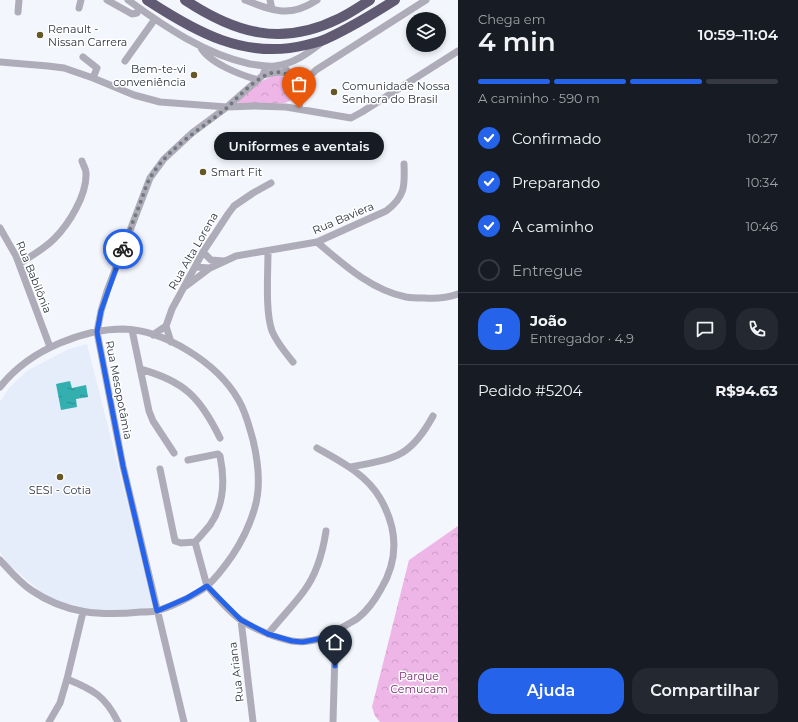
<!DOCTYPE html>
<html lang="pt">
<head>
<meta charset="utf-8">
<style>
  :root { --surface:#171b24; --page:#242831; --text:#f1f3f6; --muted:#9ea1a6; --line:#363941; --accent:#2563eb }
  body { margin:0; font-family:Montserrat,sans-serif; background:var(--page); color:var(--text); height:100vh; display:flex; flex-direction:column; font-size:15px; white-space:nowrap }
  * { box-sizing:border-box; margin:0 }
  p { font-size:13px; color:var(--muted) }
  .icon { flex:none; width:22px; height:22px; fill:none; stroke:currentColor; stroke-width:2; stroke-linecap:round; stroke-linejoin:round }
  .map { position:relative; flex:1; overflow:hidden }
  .drawer { display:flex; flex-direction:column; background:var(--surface); width:340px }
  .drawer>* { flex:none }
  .buttons { position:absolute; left:406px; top:12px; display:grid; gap:8px }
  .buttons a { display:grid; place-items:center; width:40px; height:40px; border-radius:50%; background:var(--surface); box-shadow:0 2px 6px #0003; font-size:20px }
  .pin { position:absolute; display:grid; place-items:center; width:34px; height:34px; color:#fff; margin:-41px -17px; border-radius:50% 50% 50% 0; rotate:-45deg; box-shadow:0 0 4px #0007 }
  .pin .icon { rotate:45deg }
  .courier { position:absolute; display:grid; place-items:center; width:40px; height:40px; margin:-20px; border:3px solid #2563eb; border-radius:50%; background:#fff; color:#222; box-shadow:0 1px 5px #0007 }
  .bubble { position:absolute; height:28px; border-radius:14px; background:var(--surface); box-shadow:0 2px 6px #0003; font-size:13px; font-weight:600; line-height:28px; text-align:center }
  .overview em { font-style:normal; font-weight:600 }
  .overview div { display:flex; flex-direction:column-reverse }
  .overview { display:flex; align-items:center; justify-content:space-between; height:68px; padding:0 20px }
  h1 { font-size:26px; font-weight:600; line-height:30px }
  .bar { display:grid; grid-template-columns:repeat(4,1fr); gap:6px 4px; align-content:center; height:48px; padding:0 20px }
  .bar i { height:5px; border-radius:3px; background:var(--line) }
  .bar .on { background:var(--accent) }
  .bar p { grid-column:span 4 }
  .line { display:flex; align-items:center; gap:10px; padding:0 20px; border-top:1px solid var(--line) }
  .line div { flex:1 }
  .round { display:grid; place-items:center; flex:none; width:42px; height:42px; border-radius:16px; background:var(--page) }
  ol { padding:0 20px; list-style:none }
  li { display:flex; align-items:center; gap:12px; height:44px }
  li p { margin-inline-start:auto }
  li .icon { padding:4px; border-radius:50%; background:var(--accent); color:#fff; stroke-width:4 }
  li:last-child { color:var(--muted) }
  li i { width:22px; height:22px; border:2px solid var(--line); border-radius:50% }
  .action { display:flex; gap:8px; margin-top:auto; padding:8px 20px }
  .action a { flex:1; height:46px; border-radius:16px; background:var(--accent); color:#fff; font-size:16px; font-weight:600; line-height:46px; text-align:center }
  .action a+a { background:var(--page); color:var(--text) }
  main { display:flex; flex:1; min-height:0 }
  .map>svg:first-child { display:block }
</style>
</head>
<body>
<main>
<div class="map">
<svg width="458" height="722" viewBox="0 0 458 722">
  <defs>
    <pattern id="park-crowns" width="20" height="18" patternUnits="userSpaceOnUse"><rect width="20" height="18" fill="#eeb6e7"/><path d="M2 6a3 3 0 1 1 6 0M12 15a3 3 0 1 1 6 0" fill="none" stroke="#cc9dc7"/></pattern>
    <pattern id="water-ripples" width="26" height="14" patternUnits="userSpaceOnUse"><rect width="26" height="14" fill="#33afaf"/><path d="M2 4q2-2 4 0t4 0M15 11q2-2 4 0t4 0" fill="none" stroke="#2c8f90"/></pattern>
  </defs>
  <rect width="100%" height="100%" fill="#f3f6fc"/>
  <path fill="#e5ecfa" d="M87 344 154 608 107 612 76 608 51 600 8 564 0 552V402L9 388 28 370 69 349Z"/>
  <path fill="url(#park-crowns)" d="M278 74 286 79 296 92 291 100 285 103 237 105C242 91 263 79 278 74Z
    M458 526V722H380L375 716 372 707 409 560Z"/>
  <path fill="url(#water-ripples)" d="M70 381 72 388 86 385 88 397 76 399 77 407 61 410 56 384Z"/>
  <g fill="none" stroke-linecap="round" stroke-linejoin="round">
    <path stroke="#afacb9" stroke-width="7" d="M107 0 132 14 137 13 139 8
      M128 0C165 27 205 54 250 64 258 65 267 67 275 66 293 64 307 54 321 43
      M245 0C273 11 290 18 317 0
      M270 0 272 9
      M79 8 81 0
      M18 12 19 0
      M200 46C208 63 241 75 258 80
      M83 57 97 68 93 78
      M125 61 155 19
      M0 62 48 66 64 68 93 78 134 95 160 102 227 107 254 106 286 107 351 118 362 112 458 51
      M284 64C287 75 295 80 300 90
      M263 75 277 72 287 73
      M299 108C301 90 302 83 316 70L426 0
      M0 228 16 256 50 347
      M317 242C343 264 371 290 406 297 412 298 418 298 424 298 436 299 447 298 458 294
      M268 251C268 273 265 311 272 331 277 343 285 352 293 362
      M203 252 211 260 224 261
      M19 264C31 256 44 249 54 239 69 224 87 195 86 173 86 169 83 165 82 161
      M195 267 210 268 236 256 317 242 386 211C405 197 405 186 404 164
      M186 286 210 268
      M166 326 171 342
      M132 330 149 411 153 421 174 453
      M153 335 166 326 172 309 203 252 228 214 234 206 253 193 271 183
      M140 369C184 381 200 397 220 438
      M0 387C16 367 36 353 60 343 79 335 102 329 123 329 165 330 217 363 238 399 246 412 249 426 253 440 258 461 261 486 255 507 250 525 242 541 232 556 225 566 216 578 207 586 198 594 167 609 155 611 151 612 146 612 141 612 100 616 66 614 31 590 19 582 10 571 0 560
      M351 467C395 458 410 458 433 416
      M160 469 175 541 181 543 195 542C200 537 205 531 210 525 224 505 225 480 220 456L218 454 188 460
      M195 542 207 586
      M207 586C217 597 230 613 241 620 254 629 276 638 292 641 310 644 328 637 343 627 348 624 354 621 358 618 368 610 375 600 381 589 399 559 398 529 380 498 366 474 340 461 317 448
      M241 620 253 722
      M268 634C279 620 293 606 304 591 316 575 323 551 326 531
      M323 638 330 643 335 652
      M67 679C94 690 105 696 118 722
      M49 722 60 703 67 679 83 612
      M184 722 123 466 97 332 101 311 107 291 150 178 164 159 192 133 227 107 260 78 263 75 266 66
      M333 722 335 652 339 630"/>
    <path stroke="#605a73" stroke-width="10" d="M147 0C196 32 245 60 306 45 312 43 320 42 326 39 350 28 373 14 395 0
      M185 0C235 33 281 47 338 19 349 14 359 7 370 0"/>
  </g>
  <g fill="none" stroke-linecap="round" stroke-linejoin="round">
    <path stroke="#737881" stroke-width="4" stroke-dasharray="0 7.2" d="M123 249C128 233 135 217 141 201 144 193 146 185 150 178 169 146 202 129 229 106 239 96 259 75 272 73 288 70 293 78 300 90L299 108"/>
    <path stroke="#2563eb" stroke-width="5" d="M123 249 101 311 97 332 123 466 157 611 187 598 207 586 241 620 268 634 292 641 303 642 323 638C335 648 335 651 335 666"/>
  </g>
  <g fill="#665825" stroke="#fff" stroke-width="1.5">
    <circle cx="40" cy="35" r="4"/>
    <circle cx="194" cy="75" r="4"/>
    <circle cx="334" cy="92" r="4"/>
    <circle cx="203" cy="172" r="4"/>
    <circle cx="60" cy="477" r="4"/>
  </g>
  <g text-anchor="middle" stroke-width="3" stroke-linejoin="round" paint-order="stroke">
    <g font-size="11" fill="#2e343f" stroke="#fff" text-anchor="start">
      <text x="48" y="33">Renault -<tspan x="48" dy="13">Nissan Carrera</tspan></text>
      <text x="186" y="73" text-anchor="end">Bem-te-vi<tspan x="186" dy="13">conveniência</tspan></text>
      <text x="342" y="90">Comunidade Nossa<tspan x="342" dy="13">Senhora do Brasil</tspan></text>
      <text x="211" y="176">Smart Fit</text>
      <text x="60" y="494" text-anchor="middle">SESI - Cotia</text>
    </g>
    <g font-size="11" fill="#2e343f" stroke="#fff">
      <text transform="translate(343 218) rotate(-23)" y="4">Rua Baviera</text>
      <text transform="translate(193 251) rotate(-60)" y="4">Rua Alta Lorena</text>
      <text transform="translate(34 277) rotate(68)" y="4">Rua Babilônia</text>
      <text transform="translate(119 390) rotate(79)" y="4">Rua Mesopotâmia</text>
      <text transform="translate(236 672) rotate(-97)" y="4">Rua Ariana</text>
    </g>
    <g font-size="11" fill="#732a6e" stroke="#fff">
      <text x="419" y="680">Parque<tspan x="419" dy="13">Cemucam</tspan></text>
    </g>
  </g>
</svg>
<div class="buttons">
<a><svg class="icon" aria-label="layers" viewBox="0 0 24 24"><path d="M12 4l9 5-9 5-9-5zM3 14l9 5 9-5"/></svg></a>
</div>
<div class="pin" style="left:299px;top:108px;background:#ea580c"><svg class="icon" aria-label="bag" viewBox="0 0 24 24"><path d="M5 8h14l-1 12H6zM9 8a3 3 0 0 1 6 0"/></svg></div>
<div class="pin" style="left:335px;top:666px;background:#1f2937"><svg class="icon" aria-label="home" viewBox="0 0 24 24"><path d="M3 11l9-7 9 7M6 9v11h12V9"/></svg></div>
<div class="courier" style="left:123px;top:249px"><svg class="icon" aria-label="bike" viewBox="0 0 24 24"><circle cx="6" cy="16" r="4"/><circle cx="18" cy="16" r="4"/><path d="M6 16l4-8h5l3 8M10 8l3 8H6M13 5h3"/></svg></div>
<div class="bubble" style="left:214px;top:132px;width:170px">Uniformes e aventais</div>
</div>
<section class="drawer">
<div class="overview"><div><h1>4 min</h1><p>Chega em</p></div><em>10:59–11:04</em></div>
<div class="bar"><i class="on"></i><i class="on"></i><i class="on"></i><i></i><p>A caminho · 590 m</p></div>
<ol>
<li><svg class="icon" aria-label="check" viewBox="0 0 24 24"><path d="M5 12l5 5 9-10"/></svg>Confirmado<p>10:27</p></li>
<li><svg class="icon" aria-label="check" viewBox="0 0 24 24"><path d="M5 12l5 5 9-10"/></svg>Preparando<p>10:34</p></li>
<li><svg class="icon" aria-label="check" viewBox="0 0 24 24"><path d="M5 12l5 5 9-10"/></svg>A caminho<p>10:46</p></li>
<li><i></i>Entregue</li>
</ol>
<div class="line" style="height:72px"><b class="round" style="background:var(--accent);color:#fff">J</b><div><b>João</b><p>Entregador · 4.9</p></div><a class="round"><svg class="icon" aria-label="chat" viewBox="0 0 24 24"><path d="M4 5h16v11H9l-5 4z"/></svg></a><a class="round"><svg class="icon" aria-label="phone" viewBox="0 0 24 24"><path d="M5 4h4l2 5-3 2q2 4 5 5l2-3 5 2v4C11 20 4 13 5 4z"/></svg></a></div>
<div class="line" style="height:52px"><div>Pedido #5204</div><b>R$94.63</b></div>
<div class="action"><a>Ajuda</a><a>Compartilhar</a></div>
</section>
</main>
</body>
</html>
